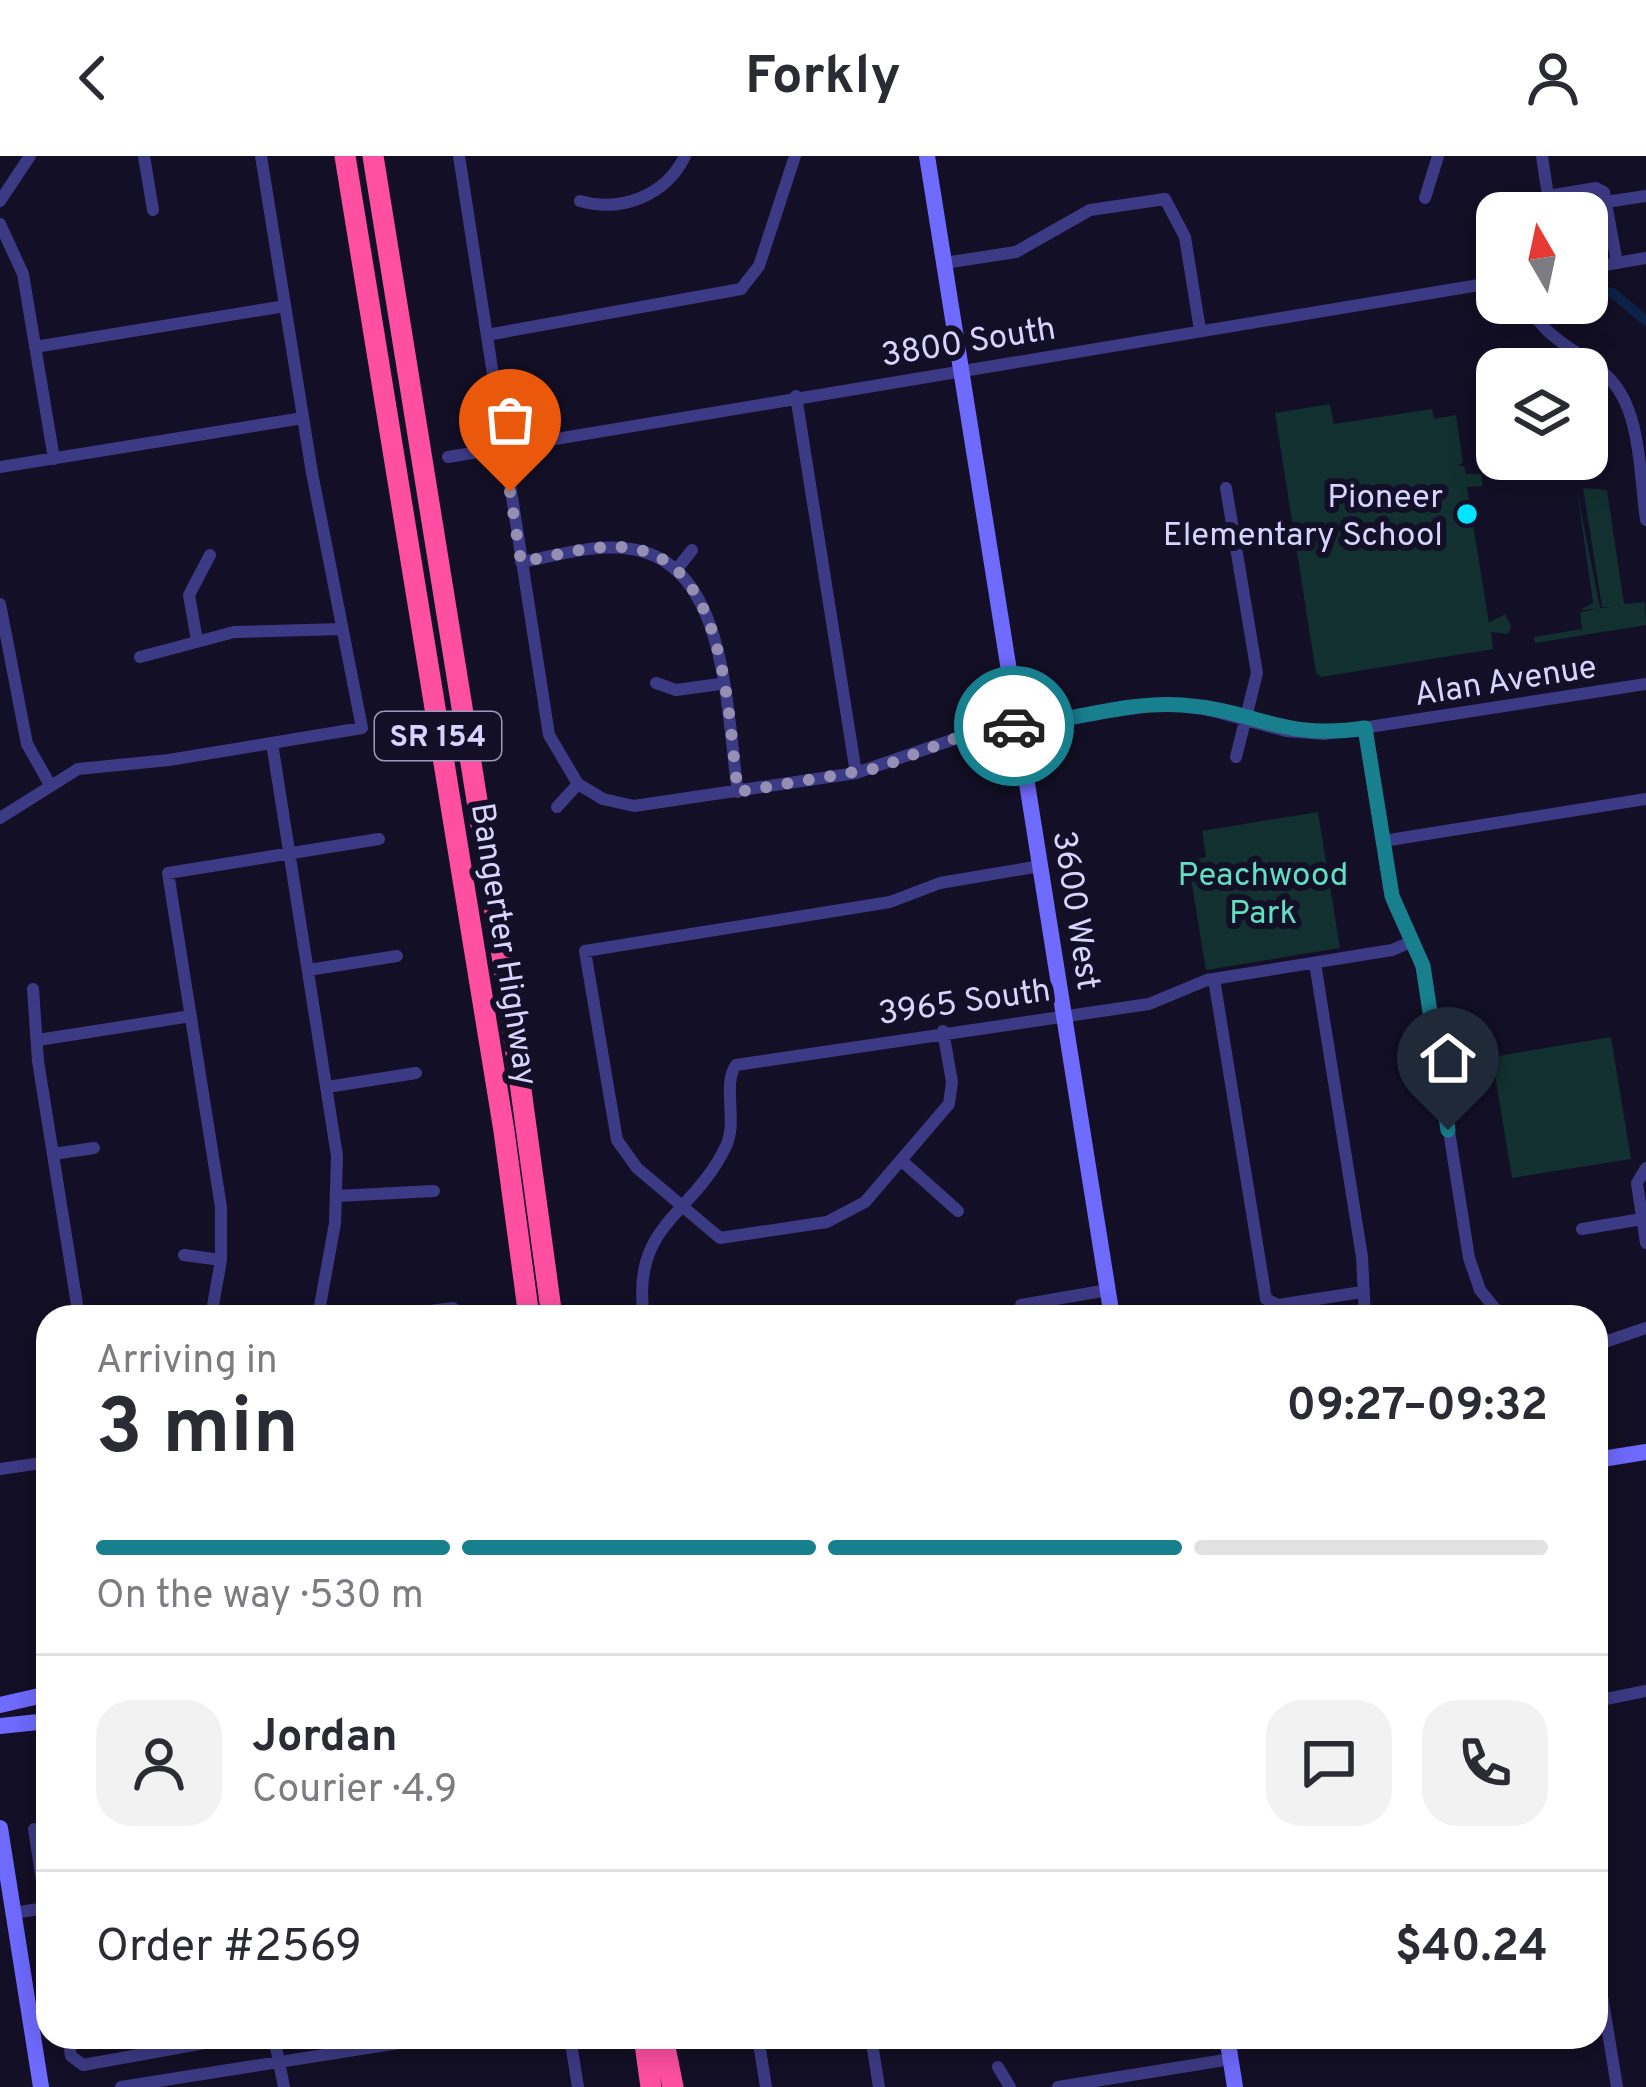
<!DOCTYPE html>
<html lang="en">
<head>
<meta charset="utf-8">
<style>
  :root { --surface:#fff; --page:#f2f2f3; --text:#2b2b33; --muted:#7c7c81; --line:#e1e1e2; --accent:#187f8f }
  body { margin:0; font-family:Overpass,sans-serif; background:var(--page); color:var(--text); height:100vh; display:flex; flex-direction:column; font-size:45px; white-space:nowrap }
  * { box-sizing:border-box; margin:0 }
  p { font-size:39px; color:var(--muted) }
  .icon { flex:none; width:66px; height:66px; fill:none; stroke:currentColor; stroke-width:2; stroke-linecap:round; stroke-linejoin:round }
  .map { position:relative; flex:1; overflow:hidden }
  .side { position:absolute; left:36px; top:1149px; width:1572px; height:744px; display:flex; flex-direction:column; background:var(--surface); border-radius:36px; box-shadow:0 6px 30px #0003 }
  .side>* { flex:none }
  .needle { width:78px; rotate:351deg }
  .controls { position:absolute; left:1476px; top:36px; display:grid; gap:24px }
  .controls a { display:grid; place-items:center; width:132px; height:132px; border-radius:24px; background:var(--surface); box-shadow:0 6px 30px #0003; font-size:60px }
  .pin { position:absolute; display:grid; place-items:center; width:102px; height:102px; color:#fff; margin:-123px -51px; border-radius:50% 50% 50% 0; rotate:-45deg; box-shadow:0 0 12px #0007 }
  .pin .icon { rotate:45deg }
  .courier { position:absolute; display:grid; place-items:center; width:120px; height:120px; margin:-60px; border:9px solid #187f8f; border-radius:50%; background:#fff; color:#222; box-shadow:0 3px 15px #0007 }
  .summary em { font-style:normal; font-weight:700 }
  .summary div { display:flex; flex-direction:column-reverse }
  .summary { display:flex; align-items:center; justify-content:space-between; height:204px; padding:0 60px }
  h1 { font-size:78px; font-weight:700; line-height:90px }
  .bar { display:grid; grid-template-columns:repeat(4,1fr); gap:18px 12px; align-content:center; height:144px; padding:0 60px }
  .bar i { height:15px; border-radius:9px; background:var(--line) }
  .bar .selected { background:var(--accent) }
  .bar p { grid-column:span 4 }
  .line { display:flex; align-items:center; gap:30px; padding:0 60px; border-top:3px solid var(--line) }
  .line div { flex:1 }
  .round { display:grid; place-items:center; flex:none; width:126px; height:126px; border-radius:36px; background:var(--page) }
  header { display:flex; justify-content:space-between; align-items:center; height:156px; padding:0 60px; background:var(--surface); font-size:54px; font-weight:700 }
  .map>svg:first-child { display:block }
</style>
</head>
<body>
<header><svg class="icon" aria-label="back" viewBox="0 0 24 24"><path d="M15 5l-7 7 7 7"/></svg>Forkly<svg class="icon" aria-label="person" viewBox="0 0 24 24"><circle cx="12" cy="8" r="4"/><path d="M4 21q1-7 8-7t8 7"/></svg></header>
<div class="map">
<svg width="1646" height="1931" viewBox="0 0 1646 1931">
  <rect width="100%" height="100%" fill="#130f26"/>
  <path fill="#12302f" d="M1330 248 1334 268 1432 253 1434 263 1456 259 1463 307 1457 310H1464L1466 318H1481L1483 330 1467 331 1489 467 1505 458 1511 470 1508 478 1491 476 1493 493 1321 521 1316 517 1275 257Z
    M1583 332 1607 334 1624 448 1645 446 1646 469 1535 487 1534 481 1582 473 1580 456 1598 453 1580 454 1593 447 1577 335 1600 452 1613 451H1602Z
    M1318 656 1340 792 1206 814 1188 705 1206 701 1202 675Z
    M1611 881 1631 1003 1512 1022 1492 901Z"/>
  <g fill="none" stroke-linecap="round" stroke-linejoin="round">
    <path stroke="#0c2248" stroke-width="10" d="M1587 133 1613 137 1646 165"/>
    <path stroke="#3d3a85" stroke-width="12" d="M144 0 153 54
      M459 0 549 579 578 628 603 643 634 650 856 617 975 576 1155 549 1195 550 1286 575 1324 578 1646 528
      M1542 0 1548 40 1596 32 1604 36 1617 107
      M1425 42 1438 0
      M0 45 30 0
      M580 45C622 57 666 39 685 0
      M1606 46 1646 40
      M0 68 23 118 54 303
      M944 107 1016 96 1090 54 1165 43 1185 81 1200 174
      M1587 112 1646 102
      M1528 147C1544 187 1590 197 1615 229 1641 262 1640 323 1646 364
      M487 179 741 133 759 110 795 0
      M35 191 285 150
      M796 240 856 617
      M448 301 1497 126
      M0 311 303 262
      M1226 332 1257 517 1236 601
      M521 406C556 400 596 387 631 393 729 407 726 559 738 636
      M677 413 692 394
      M0 448 27 588 49 627
      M197 485 189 439 210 399
      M140 501 234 476 342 473
      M656 527 676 534 720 528
      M1365 572 1394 749 1423 810 1469 1102 1480 1134 1502 1161
      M272 587 337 1000 335 1067 318 1161
      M557 651 578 628
      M0 662 78 613 169 604 362 572 312 317 261 0
      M1383 685 1646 643
      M1315 807 1362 1101 1365 1161
      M308 814 397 800
      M1214 823 1266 1143 1278 1149 1362 1136
      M33 833 38 905 79 1161
      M943 875 952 926 949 948 865 1046 827 1066 720 1082 637 1012 617 984 585 795 890 746 940 727 1040 710
      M38 884 191 860
      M327 931 416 917
      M53 998 94 992
      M902 1005 958 1055
      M1646 1012 1637 1027 1646 1087
      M337 1040 434 1035
      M1582 1073 1642 1063
      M184 1099 221 1104
      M1021 1149 1108 1134
      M319 1154 384 1161 453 1152
      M211 1161 221 1104V1051L168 717 379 683
      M644 1161C630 1068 694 1059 726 990 738 965 722 928 736 909L1149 848 1207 824 1392 794 1413 785
      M1596 1189 1646 1172
      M0 1313 48 1306
      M1596 1545 1646 1535
      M34 1673 48 1763
      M1596 1730 1602 1774 1598 1815 1617 1931
      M13 1757 46 1752
      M68 1881 71 1900 83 1909 238 1881
      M274 1881 284 1931
      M570 1881 578 1931
      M758 1881 766 1931
      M871 1881 879 1931
      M998 1911 1010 1931
      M121 1931 437 1881
      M1058 1931 1231 1903"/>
    <path stroke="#6f6bff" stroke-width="16" d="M927 0 1112 1161
      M1596 1304 1646 1296
      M0 1549 48 1538
      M0 1570 48 1565
      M0 1672 41 1931
      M1227 1881 1235 1931"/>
    <path stroke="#ff4fa3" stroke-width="21" d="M345 0 504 975 529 1161
      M373 0 506 824 552 1161
      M644 1881 651 1931
      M663 1881 673 1931"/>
  </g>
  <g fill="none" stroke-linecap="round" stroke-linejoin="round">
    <path stroke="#948fb3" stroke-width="12" stroke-dasharray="0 21.6" d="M510 336 521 406C555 400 596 387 631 392 728 407 727 559 738 636L878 612 959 581 1014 570"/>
    <path stroke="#187f8f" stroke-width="15" d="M1014 570C1069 566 1126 545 1182 549 1255 554 1282 585 1365 572L1392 740 1423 810 1448 974"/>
  </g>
  <circle fill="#00e5ff" stroke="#130f26" stroke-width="4.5" cx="1467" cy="358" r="12"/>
  <g text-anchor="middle" stroke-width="12" stroke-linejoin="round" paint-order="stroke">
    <rect fill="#130f26" stroke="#9e99be" stroke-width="3" x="375" y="556" width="126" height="48" rx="9"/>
    <g font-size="30" font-weight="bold" fill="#d9d4ff">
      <text x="438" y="590">SR 154</text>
    </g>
    <g font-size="33" fill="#d9d4ff" stroke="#130f26">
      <text transform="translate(968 184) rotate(-9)" y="12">3800 South</text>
      <text transform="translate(1505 523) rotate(-9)" y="12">Alan Avenue</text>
      <text transform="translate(1078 754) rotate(81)" y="12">3600 West</text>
      <text transform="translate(506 788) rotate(81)" y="12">Bangerter Highway</text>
      <text transform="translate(964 844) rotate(-8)" y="12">3965 South</text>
    </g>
    <g font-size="33" fill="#d9d4ff" stroke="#130f26" text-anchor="end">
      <text x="1443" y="351">Pioneer<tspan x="1443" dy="38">Elementary School</tspan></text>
    </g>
    <g font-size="33" fill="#5fe0c0" stroke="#130f26">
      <text x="1263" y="729">Peachwood<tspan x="1263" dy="38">Park</tspan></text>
    </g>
  </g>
</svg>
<div class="controls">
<a><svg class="needle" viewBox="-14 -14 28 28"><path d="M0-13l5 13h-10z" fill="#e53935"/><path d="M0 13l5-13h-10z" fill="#7c7c81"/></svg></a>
<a><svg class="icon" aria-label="layers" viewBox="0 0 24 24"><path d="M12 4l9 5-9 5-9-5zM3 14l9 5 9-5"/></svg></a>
</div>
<div class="pin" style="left:510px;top:336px;background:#ea580c"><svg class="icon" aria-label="bag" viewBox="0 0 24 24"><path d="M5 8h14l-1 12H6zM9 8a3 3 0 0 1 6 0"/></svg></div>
<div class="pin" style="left:1448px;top:974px;background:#1f2937"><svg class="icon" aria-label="home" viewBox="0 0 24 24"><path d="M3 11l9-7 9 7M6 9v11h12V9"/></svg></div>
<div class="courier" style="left:1014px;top:570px"><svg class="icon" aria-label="car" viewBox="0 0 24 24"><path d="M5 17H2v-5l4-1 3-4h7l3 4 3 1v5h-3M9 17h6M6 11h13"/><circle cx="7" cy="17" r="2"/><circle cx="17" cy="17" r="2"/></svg></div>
<section class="side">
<div class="summary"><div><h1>3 min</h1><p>Arriving in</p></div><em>09:27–09:32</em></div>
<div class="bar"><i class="selected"></i><i class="selected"></i><i class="selected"></i><i></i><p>On the way · 530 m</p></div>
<div class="line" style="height:216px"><a class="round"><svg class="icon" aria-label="person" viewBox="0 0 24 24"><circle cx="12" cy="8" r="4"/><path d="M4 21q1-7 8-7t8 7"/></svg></a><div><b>Jordan</b><p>Courier · 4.9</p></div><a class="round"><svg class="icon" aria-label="chat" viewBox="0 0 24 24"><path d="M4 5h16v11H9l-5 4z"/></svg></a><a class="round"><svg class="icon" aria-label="phone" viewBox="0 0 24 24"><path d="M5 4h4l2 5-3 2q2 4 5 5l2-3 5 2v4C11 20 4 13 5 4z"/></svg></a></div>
<div class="line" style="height:156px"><div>Order #2569</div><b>$40.24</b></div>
</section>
</div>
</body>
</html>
